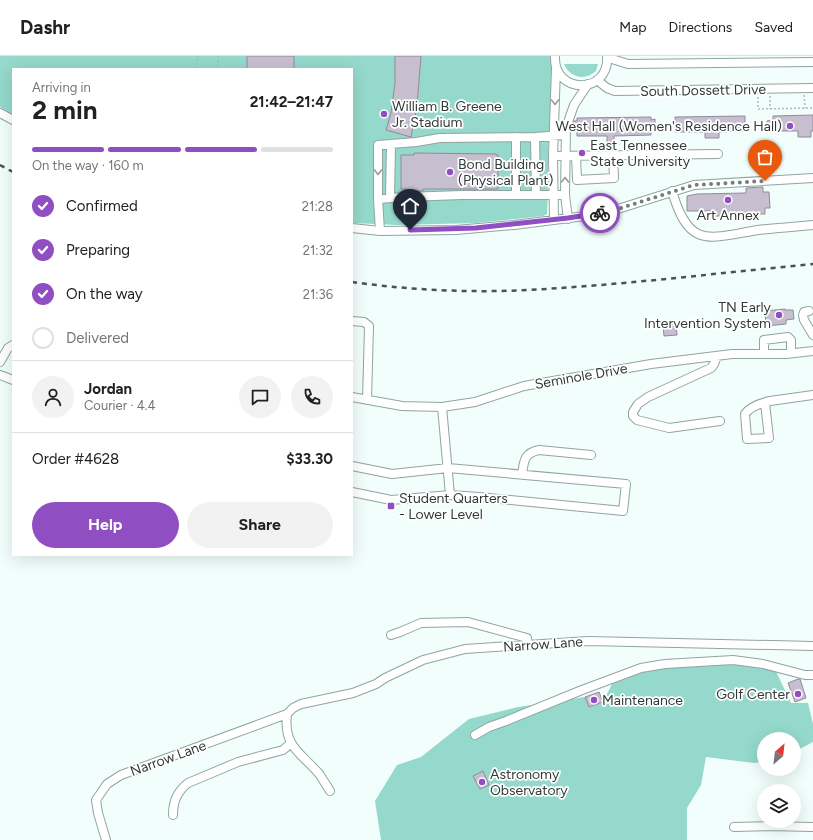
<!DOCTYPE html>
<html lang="en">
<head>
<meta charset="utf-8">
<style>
  :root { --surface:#fff; --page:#f2f2f2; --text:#202124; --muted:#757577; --line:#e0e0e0; --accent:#904ec3 }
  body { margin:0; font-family:Figtree,sans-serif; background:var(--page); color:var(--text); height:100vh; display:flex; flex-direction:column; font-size:15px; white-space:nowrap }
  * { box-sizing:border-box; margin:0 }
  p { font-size:13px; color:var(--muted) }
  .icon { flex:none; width:22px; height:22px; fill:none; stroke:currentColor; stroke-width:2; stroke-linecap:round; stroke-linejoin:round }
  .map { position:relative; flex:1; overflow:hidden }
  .sheet { position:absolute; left:12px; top:12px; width:341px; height:488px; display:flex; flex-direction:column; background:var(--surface); border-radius:0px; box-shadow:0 4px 16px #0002 }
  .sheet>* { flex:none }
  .needle { width:26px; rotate:28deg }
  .tools { position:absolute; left:757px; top:676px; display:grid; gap:8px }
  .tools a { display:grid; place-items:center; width:44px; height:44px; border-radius:50%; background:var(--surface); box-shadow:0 4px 16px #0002; font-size:20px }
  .pin { position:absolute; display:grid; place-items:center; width:34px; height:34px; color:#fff; margin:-41px -17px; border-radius:50% 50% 50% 0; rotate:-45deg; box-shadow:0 0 4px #0007 }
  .pin .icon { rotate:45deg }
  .courier { position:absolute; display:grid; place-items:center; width:40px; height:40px; margin:-20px; border:3px solid #904ec3; border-radius:50%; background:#fff; color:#222; box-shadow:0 1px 5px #0007 }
  .overview em { font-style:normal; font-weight:700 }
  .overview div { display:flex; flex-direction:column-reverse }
  .overview { display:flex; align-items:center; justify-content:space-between; height:68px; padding:0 20px }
  h1 { font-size:26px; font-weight:700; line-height:30px }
  .bar { display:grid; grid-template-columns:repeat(4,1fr); gap:6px 4px; align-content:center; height:48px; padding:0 20px }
  .bar i { height:5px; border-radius:3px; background:var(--line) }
  .bar .current { background:var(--accent) }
  .bar p { grid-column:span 4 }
  .line { display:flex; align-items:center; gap:10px; padding:0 20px; border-top:1px solid var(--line) }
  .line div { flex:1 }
  .round { display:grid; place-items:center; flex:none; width:42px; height:42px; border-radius:21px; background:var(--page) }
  ol { padding:0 20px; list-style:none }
  li { display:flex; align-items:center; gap:12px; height:44px }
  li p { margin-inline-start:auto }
  li .icon { padding:4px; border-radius:50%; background:var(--accent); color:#fff; stroke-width:4 }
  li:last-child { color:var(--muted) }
  li i { width:22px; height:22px; border:2px solid var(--line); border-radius:50% }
  .cta { display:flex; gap:8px; margin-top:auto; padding:8px 20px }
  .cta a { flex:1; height:46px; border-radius:24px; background:var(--accent); color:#fff; font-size:16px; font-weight:700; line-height:46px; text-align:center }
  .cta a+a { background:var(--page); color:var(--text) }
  header { display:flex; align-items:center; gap:24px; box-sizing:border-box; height:56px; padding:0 20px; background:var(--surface); border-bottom:1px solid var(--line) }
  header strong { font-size:19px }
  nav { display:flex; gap:22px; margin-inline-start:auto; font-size:14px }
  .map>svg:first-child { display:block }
</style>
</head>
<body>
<header>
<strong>Dashr</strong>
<nav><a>Map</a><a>Directions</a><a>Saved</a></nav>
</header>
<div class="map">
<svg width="813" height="784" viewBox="0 0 813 784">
  <rect width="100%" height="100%" fill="#f1fefb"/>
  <path fill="#94d9cb" d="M0 0H552L553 59 548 91V131L547 158 543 160 476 167 397 169 352 167V13H13V59L0 51Z
    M564 8H598L596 15C585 25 570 22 564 8Z
    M712 605 774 611 791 647H808L813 668V686L794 696V683H764V706L754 707 706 701 701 729 687 752V784H381L375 745 397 709 421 701 469 663 518 651 585 641 589 651 603 646 612 628 633 616Z"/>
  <path fill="#c7bfd0" stroke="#928a9a" d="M247 0H294V13H247Z
    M395 0H421L417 50 411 81 386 74 391 57 395 27Z
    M813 59V75H811V81H798V75H767V65L773 64V60Z
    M745 60V75L719 76V82H705V76H675V61Z
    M651 61V64L655 63V72H651V79L614 80V86H607V80H577V72L573 73V68L574 65H577V62Z
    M414 97 496 98V99H498V133H423V135H406V133H401V99H414Z
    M763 131V136H769L770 152H765V158H748V160H713V155H687V140L697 138 746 137V132Z
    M785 253V254H793L794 263 786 264V268L766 270 765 255Z
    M676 267 677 279 664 280 663 269Z
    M798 623H800L806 642 795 646 788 627Z
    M599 636 603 646 589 651 585 641Z
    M483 715 489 729 480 733 473 720Z"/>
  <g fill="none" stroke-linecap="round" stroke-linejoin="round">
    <defs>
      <path id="minor" d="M555 0C553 39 610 39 607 0
        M612 3 628 8 813 6
        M597 24 607 32 615 35 813 32
        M0 57 13 64
        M535 81 536 139
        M553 100 718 98
        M576 100 577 124 614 122 613 99
        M672 135C689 194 709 182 758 174 776 172 795 171 813 169
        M516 138V81
        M390 142 391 88
        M378 143V89L416 86 440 82 535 81 565 79
        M568 163 565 139 566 72 574 49 588 28
        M554 164 553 100 556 12
        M352 172 380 175 456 174 514 169 593 159 621 152 694 129 813 122
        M380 175 378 143 405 141 462 139H565
        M809 255 804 256 803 259 804 264 813 279
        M352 265 364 266 369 270 367 344
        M764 298V284L788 281 791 284V297
        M717 300 714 308 711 312 648 341 638 348 633 356V360L637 364 669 372 720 365
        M0 306 8 292 13 289
        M0 319 13 324
        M352 341 402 350 442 351 475 346 524 330 651 308 732 298H786L813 295
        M765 347 769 382 747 383 745 358C750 351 761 347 770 345L813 339
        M352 410 392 418 448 412 626 428 623 455 479 441 450 439
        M522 418C524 405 524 397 539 394L591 399
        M352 436 391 444 450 439 442 351
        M391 579 400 576 421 567 468 566 527 582 528 589
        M475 679 489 671 506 665 582 634 641 612 665 608 733 604 763 608 805 619H813
        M330 735C327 730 323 724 320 719 302 697 283 692 287 658L293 652 301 648 353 637 376 628 385 622 423 604 465 593 588 585 813 590
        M173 759C173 745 177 736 188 727L238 706 283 694 291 687
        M734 771 769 770 813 771
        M106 784 98 757 96 744 107 728 121 719 287 658"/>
    </defs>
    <use href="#minor" stroke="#90a5a0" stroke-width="10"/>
    <path stroke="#aebab7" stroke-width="1.5" stroke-dasharray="2 2" stroke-linecap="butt" d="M218 0V13
      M194 13 198 0
      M804 39 805 52
      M770 40V53
      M758 41V53L813 52"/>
    <use href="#minor" stroke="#fff" stroke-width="8"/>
    <path stroke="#48524f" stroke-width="2.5" stroke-dasharray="5 5" stroke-linecap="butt" d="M0 109 13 116
      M352 226C410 234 469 237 527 234 623 229 718 217 813 208"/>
  </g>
  <defs><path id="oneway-chevron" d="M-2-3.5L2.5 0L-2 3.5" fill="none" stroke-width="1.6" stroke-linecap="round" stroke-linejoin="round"/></defs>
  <g stroke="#989c9c">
    <use href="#oneway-chevron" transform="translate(555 46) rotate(90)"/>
    <use href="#oneway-chevron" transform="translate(378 116) rotate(90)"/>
    <use href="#oneway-chevron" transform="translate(565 124) rotate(-90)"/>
  </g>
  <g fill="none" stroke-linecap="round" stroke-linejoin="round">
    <path stroke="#747f7c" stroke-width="4" stroke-dasharray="0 7.2" d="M600 157 621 152 694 129 765 125"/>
    <path stroke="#904ec3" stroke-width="5" d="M410 174 476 172 568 162 600 157"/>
  </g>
  <g fill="#904ec3" stroke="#fff" stroke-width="1.5">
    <circle cx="384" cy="58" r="4"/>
    <circle cx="790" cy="70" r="4"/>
    <circle cx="582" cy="97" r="4"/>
    <circle cx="450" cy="116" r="4"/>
    <circle cx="728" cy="144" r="4"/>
    <circle cx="779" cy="259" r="4"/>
    <rect x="387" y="446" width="8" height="8" rx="2"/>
    <circle cx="798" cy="638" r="4"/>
    <circle cx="594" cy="644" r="4"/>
    <circle cx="482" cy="726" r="4"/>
  </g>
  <g text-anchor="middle" stroke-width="3.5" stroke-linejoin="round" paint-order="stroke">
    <g font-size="14" fill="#313a38" stroke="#fff">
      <text transform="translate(703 34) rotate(-1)" y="5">South Dossett Drive</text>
      <text transform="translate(581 320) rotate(-10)" y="5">Seminole Drive</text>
      <text transform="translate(543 588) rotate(-4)" y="5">Narrow Lane</text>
      <text transform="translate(168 702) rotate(-20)" y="5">Narrow Lane</text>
    </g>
    <g font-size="14" fill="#313a38" stroke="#fff" text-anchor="start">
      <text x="392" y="55">William B. Greene<tspan x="392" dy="16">Jr. Stadium</tspan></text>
      <text x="782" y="75" text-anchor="end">West Hall (Women's Residence Hall)</text>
      <text x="590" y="94">East Tennessee<tspan x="590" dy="16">State University</tspan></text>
      <text x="458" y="113">Bond Building<tspan x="458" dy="16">(Physical Plant)</tspan></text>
      <text x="728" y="164" text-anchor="middle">Art Annex</text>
      <text x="771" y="256" text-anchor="end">TN Early<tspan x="771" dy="16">Intervention System</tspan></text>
      <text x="399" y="447">Student Quarters<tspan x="399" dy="16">- Lower Level</tspan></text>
      <text x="790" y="643" text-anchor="end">Golf Center</text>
      <text x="602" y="649">Maintenance</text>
      <text x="490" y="723">Astronomy<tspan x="490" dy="16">Observatory</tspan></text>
    </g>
  </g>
</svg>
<div class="tools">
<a><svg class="needle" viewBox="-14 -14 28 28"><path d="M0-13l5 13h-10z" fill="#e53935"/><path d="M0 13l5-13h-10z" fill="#757577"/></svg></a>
<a><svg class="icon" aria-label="layers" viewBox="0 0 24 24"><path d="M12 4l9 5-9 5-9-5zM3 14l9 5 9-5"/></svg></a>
</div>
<div class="pin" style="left:765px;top:125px;background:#ea580c"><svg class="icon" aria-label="bag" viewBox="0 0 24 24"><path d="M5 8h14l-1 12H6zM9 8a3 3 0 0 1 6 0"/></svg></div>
<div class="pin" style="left:410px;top:174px;background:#1f2937"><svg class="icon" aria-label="home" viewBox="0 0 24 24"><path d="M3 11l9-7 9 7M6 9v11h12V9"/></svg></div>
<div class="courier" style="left:600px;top:157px"><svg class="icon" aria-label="bike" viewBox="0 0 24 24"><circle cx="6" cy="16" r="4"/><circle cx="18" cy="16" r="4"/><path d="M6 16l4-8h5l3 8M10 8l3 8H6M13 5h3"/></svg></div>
<section class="sheet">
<div class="overview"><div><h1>2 min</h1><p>Arriving in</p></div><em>21:42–21:47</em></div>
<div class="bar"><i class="current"></i><i class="current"></i><i class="current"></i><i></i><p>On the way · 160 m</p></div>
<ol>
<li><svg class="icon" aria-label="check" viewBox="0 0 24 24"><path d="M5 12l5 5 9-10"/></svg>Confirmed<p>21:28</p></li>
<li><svg class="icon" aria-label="check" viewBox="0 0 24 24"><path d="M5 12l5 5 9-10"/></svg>Preparing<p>21:32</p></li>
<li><svg class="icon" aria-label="check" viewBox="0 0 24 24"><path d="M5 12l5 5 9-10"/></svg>On the way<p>21:36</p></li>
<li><i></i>Delivered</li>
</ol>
<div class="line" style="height:72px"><a class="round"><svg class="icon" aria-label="person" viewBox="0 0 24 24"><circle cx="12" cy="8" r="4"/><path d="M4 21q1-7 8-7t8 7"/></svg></a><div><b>Jordan</b><p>Courier · 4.4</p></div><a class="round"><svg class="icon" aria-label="chat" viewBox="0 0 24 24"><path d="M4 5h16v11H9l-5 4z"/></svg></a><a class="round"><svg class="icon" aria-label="phone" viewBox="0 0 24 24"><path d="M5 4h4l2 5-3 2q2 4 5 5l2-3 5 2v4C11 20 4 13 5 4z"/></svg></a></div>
<div class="line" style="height:52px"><div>Order #4628</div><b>$33.30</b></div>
<div class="cta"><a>Help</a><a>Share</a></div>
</section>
</div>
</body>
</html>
